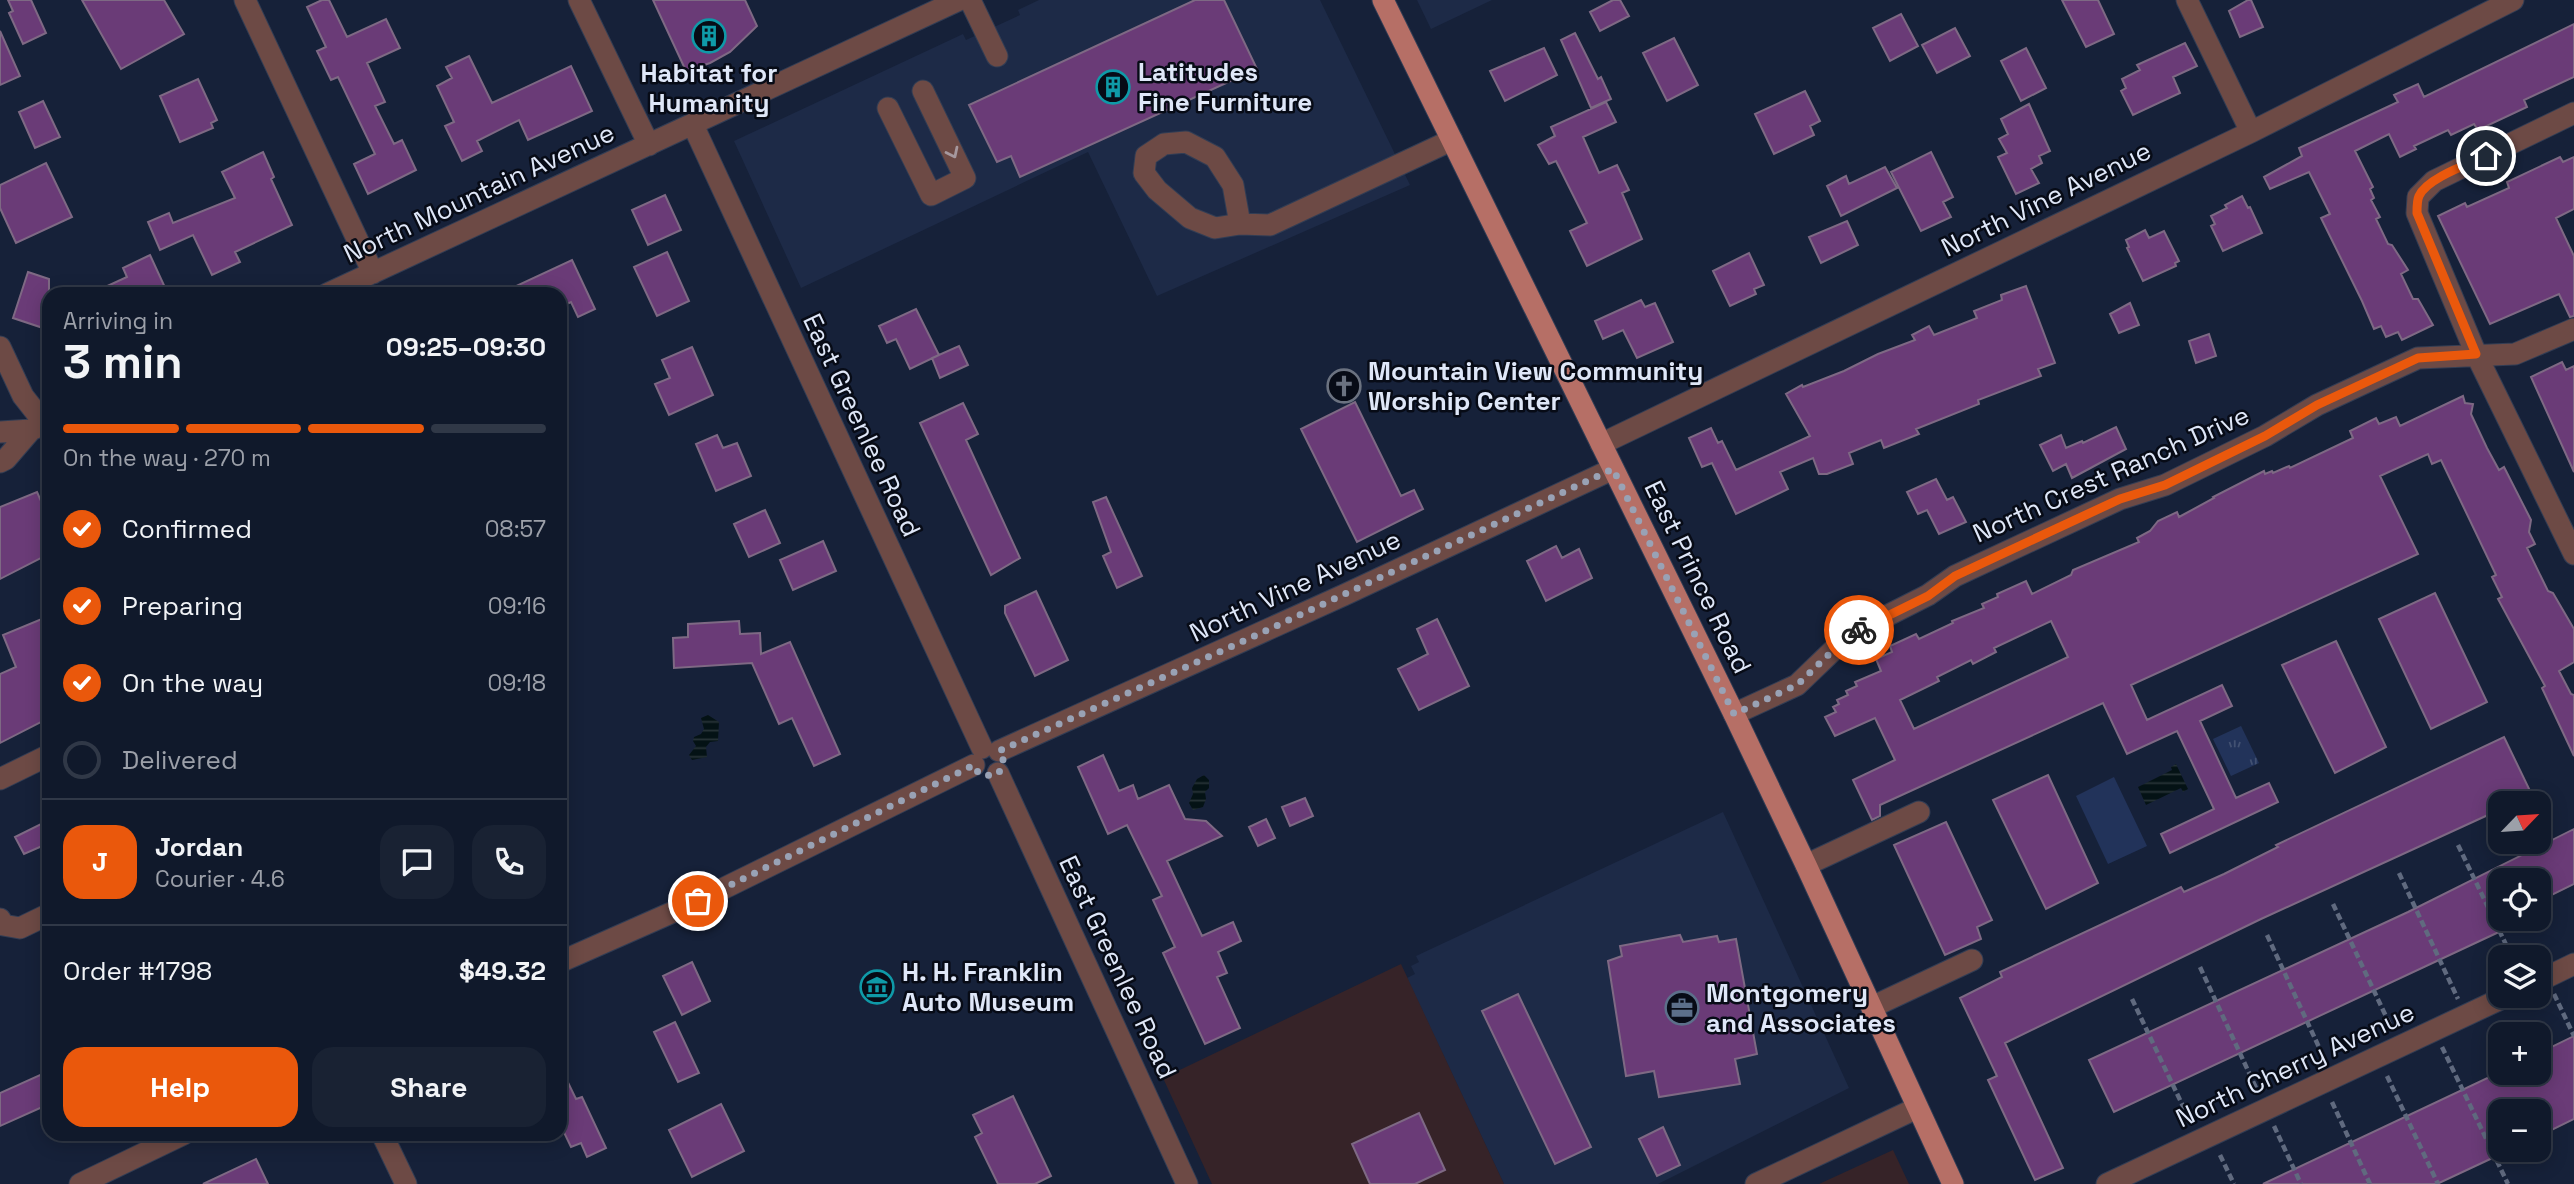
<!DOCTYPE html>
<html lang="en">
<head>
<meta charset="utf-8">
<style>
  :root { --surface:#10192b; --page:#192233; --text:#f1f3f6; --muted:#9ca0a9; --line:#303847; --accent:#ea580c }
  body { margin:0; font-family:"Space Grotesk",sans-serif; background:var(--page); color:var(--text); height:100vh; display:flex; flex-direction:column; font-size:26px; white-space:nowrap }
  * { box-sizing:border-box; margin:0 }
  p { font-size:23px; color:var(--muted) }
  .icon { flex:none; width:38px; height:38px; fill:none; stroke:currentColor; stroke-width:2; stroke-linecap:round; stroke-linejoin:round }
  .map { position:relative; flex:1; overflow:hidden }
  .panel { position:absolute; left:42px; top:287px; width:525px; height:854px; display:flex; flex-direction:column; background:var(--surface); border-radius:21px; box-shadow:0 4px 18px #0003,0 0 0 2px var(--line) }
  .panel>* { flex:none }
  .needle { width:46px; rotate:65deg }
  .tools { position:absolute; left:2488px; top:791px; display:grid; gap:14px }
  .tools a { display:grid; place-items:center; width:63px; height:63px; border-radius:14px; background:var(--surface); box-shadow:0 4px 18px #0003,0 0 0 2px var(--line); font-size:35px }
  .pin { position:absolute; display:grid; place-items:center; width:60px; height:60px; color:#fff; margin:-30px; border:4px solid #fff; border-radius:50%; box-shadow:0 2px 7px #0007 }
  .courier { position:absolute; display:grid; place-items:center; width:70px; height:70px; margin:-35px; border:5px solid #ea580c; border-radius:50%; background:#fff; color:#222; box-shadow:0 2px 9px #0007 }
  .overview em { font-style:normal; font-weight:800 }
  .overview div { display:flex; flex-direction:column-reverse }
  .overview { display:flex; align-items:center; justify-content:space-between; height:119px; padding:0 21px }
  h1 { font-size:46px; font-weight:800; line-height:52px }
  .bar { display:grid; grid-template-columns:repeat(4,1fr); gap:10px 7px; align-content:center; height:84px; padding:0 21px }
  .bar i { height:9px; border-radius:5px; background:var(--line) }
  .bar .on { background:var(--accent) }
  .bar p { grid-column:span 4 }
  .line { display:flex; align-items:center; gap:18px; padding:0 21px; border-top:2px solid var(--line) }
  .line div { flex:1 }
  .round { display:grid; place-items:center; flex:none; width:74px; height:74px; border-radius:21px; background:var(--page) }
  ol { padding:0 21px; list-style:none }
  li { display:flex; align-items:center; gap:21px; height:77px }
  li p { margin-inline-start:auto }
  li .icon { padding:7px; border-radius:50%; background:var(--accent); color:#fff; stroke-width:4 }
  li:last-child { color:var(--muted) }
  li i { width:38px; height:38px; border:4px solid var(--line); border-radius:50% }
  .action { display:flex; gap:14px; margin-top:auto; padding:14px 21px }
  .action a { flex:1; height:80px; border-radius:21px; background:var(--accent); color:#fff; font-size:28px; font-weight:800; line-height:80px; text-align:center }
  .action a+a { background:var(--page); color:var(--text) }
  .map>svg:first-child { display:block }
</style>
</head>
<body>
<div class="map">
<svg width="2574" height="1184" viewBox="0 0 2574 1184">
  <defs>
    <pattern id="park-tufts" width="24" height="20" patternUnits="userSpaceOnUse" patternTransform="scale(1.75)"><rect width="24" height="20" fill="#22335a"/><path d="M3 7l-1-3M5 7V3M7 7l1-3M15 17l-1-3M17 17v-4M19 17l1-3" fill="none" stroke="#425172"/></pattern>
    <pattern id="water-rules" width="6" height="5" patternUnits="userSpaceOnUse" patternTransform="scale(1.75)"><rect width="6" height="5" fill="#041215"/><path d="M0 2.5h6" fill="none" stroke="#283438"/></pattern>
  </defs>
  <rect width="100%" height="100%" fill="#162139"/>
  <path fill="#1d2a47" d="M1039 0H1320L1410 185 1157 296 1088 152 801 288 734 141 963 34 966 40 1020 15 1018 10Z
    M1417 0H1492L1431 29Z
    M1723 812 1849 1088 1658 1184H1504L1407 978 1415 974 1411 966 1419 962 1416 956Z"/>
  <path fill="#362328" d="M1401 964 1504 1184H1212L1163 1078Z
    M1893 1150 1909 1184H1819Z"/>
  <path fill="#22335a" d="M2114 777 2147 846 2108 864 2076 796Z"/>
  <path fill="url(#park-tufts)" d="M2241 726 2259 763 2231 776 2213 739Z"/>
  <path fill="url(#water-rules)" d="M708 715 719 722 718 741 710 742 706 747 707 757 692 760 689 755 696 746 693 741 694 737 701 734 704 729 701 718Z
    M2176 764 2188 789 2183 792 2181 788 2146 805 2138 787 2172 770 2171 767Z
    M1204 775 1209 780V788L1205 792 1206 799 1203 807 1193 810 1189 803 1193 794 1192 788 1197 779Z"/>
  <path fill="#6a3b77" stroke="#7e6984" stroke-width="2" fill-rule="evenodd" d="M8 0H31L46 33 23 44 9 13 13 11Z
    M82 0H164L184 34 121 69Z
    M322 0H329L347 37 386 19 400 48 367 63 385 102 375 106 394 144 402 140 416 170 368 194 354 164 375 154 338 77 331 80 317 51 326 47 307 7Z
    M653 0H745L757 26 730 52 710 63 686 71Z
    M1195 0H1224L1257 69 1020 177 1011 156 997 162 969 105Z
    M1613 0H1620L1629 16 1600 31 1590 12Z
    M2062 0H2098L2114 34 2086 47Z
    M2248 0H2251L2263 27 2240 37 2229 11Z
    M1901 14 1918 46 1890 61 1873 28Z
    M2574 24V77L2524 100 2527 107 2478 130 2474 124 2451 135 2448 130 2414 146 2416 149 2400 157 2389 134 2355 151 2373 187 2370 189 2374 198 2371 200 2380 217 2376 219 2388 244 2392 245 2408 270 2401 274 2413 299H2418L2433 325 2402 340 2398 332 2386 337 2381 326 2374 329 2362 301 2321 218 2330 214 2309 172 2270 189 2264 177 2302 156 2299 148 2398 102 2394 95 2418 84 2424 97Z
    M1955 28 1970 56 1937 73 1922 45Z
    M0 31 20 76 0 85Z
    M1575 33 1598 79 1601 77 1611 99 1591 108 1561 40Z
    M1674 38 1698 85 1667 101 1643 53Z
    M2185 43 2197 66 2173 77 2180 93 2133 115 2121 91 2126 88 2122 79 2140 70 2137 65Z
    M1544 48 1557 75 1505 101 1490 71Z
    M2026 48 2046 88 2021 101 2001 61Z
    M469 56 492 103 571 66 592 111 528 140 519 120 477 141 482 151 462 161 445 126 454 122 437 86 452 78 446 67Z
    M198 79 217 120 211 123 213 128 180 142 160 96Z
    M1805 91 1820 121 1810 126 1814 135 1774 154 1755 114Z
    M43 101 60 137 35 148 19 112Z
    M1606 102 1616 122 1583 137 1599 173 1617 165 1629 190 1622 193 1642 239 1587 266 1570 231 1587 223 1556 161 1549 164 1538 145 1555 136 1551 127Z
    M2029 104 2050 151 2039 156 2042 163 2031 169 2039 183 2016 194 1998 157 2007 153 1999 139 2008 134 2001 119Z
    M263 152 274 177 271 179 292 225 235 252 240 262 212 275 193 235 160 250 148 222 169 213 173 223 235 198 222 172Z
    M1931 152 1953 197 1943 202 1951 217 1921 231 1891 172Z
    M2560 157 2563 162 2574 157V209L2556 218 2574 256V316L2570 317 2559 294 2490 324 2438 216 2465 203 2467 207 2509 188 2507 182Z
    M46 163 72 217 16 243 0 208V185Z
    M1885 167 1897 188 1841 216 1827 186 1846 176 1849 184Z
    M665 195 681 230 648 245 632 210Z
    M2242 196 2248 208 2250 207 2262 233 2223 251 2211 226 2215 224 2211 216 2227 208 2225 205Z
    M1847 221 1858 245 1821 263 1809 237Z
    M2145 230 2149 238 2164 231 2179 261 2175 263 2176 266 2143 281 2127 248 2129 247 2126 240Z
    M667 252 689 301 657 316 634 267Z
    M1749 253 1764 285 1754 289 1756 294 1730 306 1713 271Z
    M150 255 168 294H90L127 277 123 268Z
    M572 260 595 309 578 317 571 302 560 307V294H499Z
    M28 272 49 279V330L13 318Z
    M2026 286 2055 363 2038 369 2041 376 1978 400 1979 404 1916 429 1919 434 1884 448 1881 440 1849 453 1853 464 1827 474H1819L1813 458 1780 472 1788 489 1736 514 1712 463 1702 467 1689 438 1711 428 1718 443 1722 441 1736 470 1810 436 1786 394 1802 385 1803 387 1844 371 1878 354 1915 340 1912 335 1929 326 1934 335 1977 318 1974 311 2002 300 2001 295Z
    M1641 300 1645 307 1655 303 1673 342 1637 358 1623 330 1603 339 1595 321Z
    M2130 303 2139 325 2119 333 2110 314Z
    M916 309 939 355 910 369 896 339 887 343 879 326Z
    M2209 334 2216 356 2196 363 2189 341Z
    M959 346 968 365 940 378 932 358Z
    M692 347 713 395 669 415 655 384 670 378 662 360Z
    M2562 362 2566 370 2574 366V472L2531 377Z
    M2463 396 2465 403 2473 404 2471 414 2487 448 2499 470 2504 467 2531 520 2529 532 2535 544 2527 548 2548 591 2553 593 2574 629V662L2559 671 2571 694 2574 695V756L2542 688 2545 686 2498 599 2502 597 2492 577 2496 575 2441 460 2432 464 2428 454 2380 476 2418 554 2131 685 2147 720 2222 685 2232 706 2200 721 2236 798 2269 783 2278 802 2170 853 2161 834 2214 809 2177 731 2127 754 2103 703 1880 805V816L1872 820 1853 780 1895 760 1875 718 1835 736 1825 717 1836 712 1833 707 1839 704 1837 700 1848 695 1846 691 1857 686 1855 682 1881 671 1876 659 1892 652 1890 646 1916 634 1919 639 1953 623 1952 621 1984 608 1982 604 1998 597 1997 594 2026 581 2032 594 2071 575 2073 570 2139 542 2137 538 2150 531 2158 521 2177 512 2179 517 2214 498 2213 497 2264 471 2265 474 2272 471 2273 473 2289 466 2290 468 2353 438 2350 431 2376 418 2379 424 2396 417 2400 426ZM2051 621 2068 657 1914 729 1900 700 1939 681 1937 677 1971 660 1973 664 1996 652 1994 648Z
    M1355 402 1401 496 1414 490 1423 509 1357 542 1301 429Z
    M963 403 978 434 966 440 1020 558 991 575 920 423Z
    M2116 427 2126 449 2072 478 2066 464 2053 471 2040 445 2061 435 2066 448 2082 441 2083 443Z
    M717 435 723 448 737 443 751 476 716 491 696 444Z
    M1936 479 1947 500 1953 497 1966 522 1939 534 1927 510 1918 514 1907 492Z
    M37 492 49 519V554L0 579V507Z
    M1106 497 1142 576 1117 588 1103 556 1111 552 1093 502Z
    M765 510 780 543 749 557 734 524Z
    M823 541 836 571 793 590 780 560Z
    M1556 546 1562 558 1579 549 1592 578 1546 601 1527 561Z
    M1036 591 1068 660 1035 676 1005 613V606Z
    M2435 593 2487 702 2431 729 2379 619Z
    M49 616V718L0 743V674L16 667 3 635Z
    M1437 619 1469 686 1419 710 1398 669 1428 654 1417 629Z
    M739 621 740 634 760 633 761 654 790 642 840 754 814 766 792 718 779 724 752 663 674 668 673 638 688 637V624Z
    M2336 641 2386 747 2335 773 2282 665Z
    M2504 737 2532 795 2513 803H2501V809L2261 919 2005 1043 2063 1168 2035 1180 1988 1080 1997 1076 1960 998 2002 977 2000 972 2181 887 2184 892 2224 874 2278 847 2276 845Z
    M1103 755 1119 791 1133 785 1138 799 1169 785 1185 819 1206 821 1222 836 1167 861 1202 936 1233 922 1241 941 1218 952 1227 973 1217 977 1240 1028 1205 1044 1163 953 1175 947 1153 900 1162 896 1127 825 1108 834 1078 767Z
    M2048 775 2098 883 2046 909 1993 800Z
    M1305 798 1313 816 1290 826 1282 807Z
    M1266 819 1275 838 1258 846 1249 827Z
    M49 820V843L24 854 15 837Z
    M1946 822 1992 920 1977 927 1981 939 1945 955 1894 845Z
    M2574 829V884L2539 901V880H2501V931L2114 1112 2089 1060 2408 912Z
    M1680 935 1683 942 1717 936 1719 942 1736 939 1757 1054 1735 1059 1740 1084 1659 1097 1654 1071 1626 1076 1608 961 1622 956 1620 946Z
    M692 962 710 1001 682 1015 663 976Z
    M1518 994 1591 1147 1555 1164 1482 1011Z
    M675 1022 699 1073 678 1082 654 1032Z
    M2574 1036V1119L2539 1136V1111H2501V1154L2437 1184H2263L2498 1073H2539V1053Z
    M560 1066 576 1099 582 1097 606 1148 587 1157 581 1143 571 1147 560 1124Z
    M49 1071V1104L0 1126V1093Z
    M1013 1096 1051 1176 1035 1184H998L975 1137 982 1133 973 1115Z
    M721 1104 744 1151 692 1177 669 1130Z
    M1419 1113 1445 1170 1415 1184H1370L1352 1144Z
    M1663 1127 1680 1165 1657 1176 1639 1139Z
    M256 1159 268 1184H203Z"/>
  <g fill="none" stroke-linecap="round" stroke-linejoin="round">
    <defs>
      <path id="minor" d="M245 0 373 273
        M579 0 649 145
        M970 0 997 56
        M2187 0 2251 132
        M888 108 931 195 965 178 923 91
        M2574 113 2434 181 2418 197 2417 213 2476 354 2574 554
        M693 125 982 748
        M1240 224 1233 185 1215 157 1186 142 1164 144 1146 156 1144 173 1157 190 1190 218 1215 228 1240 224 1270 225 1452 140
        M327 294 959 0
        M0 347 23 396 49 429
        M0 432 31 430
        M1601 444 2251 132 2513 0
        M0 462 6 459 31 430 49 422
        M1734 714 1797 685 1849 635 1928 595 1955 576 2120 499 2165 485 2265 436 2317 405 2418 358 2515 354 2574 329
        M999 751 1344 595 1613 469
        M998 773 1187 1184
        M0 779 49 755
        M1806 865 1919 812
        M0 919 3 925 20 928 49 914
        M560 962 698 901 974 765
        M2539 981 2574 964
        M1872 1007 1972 960
        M382 1134 406 1184
        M80 1184 184 1134
        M1756 1184 1917 1108
        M2107 1184 2507 996"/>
      <path id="major" d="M1383 0 1734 714 1806 865 1953 1184"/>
    </defs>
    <use href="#minor" stroke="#323d54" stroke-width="23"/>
    <use href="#major" stroke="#323d54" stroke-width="23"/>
    <path stroke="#606a7f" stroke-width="4.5" stroke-dasharray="7 3.5" stroke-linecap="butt" d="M2458 845 2512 957
      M2399 873 2458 999
      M2333 904 2391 1027
      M2267 935 2324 1058
      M2200 967 2257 1090
      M2554 994 2574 1036
      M2132 999 2190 1121
      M2442 1047 2508 1184
      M2387 1076 2438 1184
      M2332 1102 2370 1184
      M2274 1126 2301 1184
      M2220 1155 2234 1184"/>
    <use href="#minor" stroke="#6d4a45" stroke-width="21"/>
    <use href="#major" stroke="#b66f66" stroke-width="21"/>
  </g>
  <defs><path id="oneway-chevron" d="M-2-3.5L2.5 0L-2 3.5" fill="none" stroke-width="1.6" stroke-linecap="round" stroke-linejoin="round" transform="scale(1.75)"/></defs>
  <use stroke="#a6989e" href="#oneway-chevron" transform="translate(953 153) rotate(64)"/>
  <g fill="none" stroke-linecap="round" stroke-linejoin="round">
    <path stroke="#99a2b5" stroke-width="7" stroke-dasharray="0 12.6" d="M698 901 974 765 979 774 994 776C1004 770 1006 760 999 751L1246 640 1613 469 1734 714 1797 685 1849 635 1859 630"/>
    <path stroke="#ea580c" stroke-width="9" d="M1859 630 1928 596 1955 576 2120 499 2165 485 2265 436 2317 405 2418 358 2476 354 2417 213C2417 207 2417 200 2419 196 2427 178 2469 164 2486 156"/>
  </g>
  <defs>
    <symbol id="building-ring" viewBox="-11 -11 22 22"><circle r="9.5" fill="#070b16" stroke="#0f9aa8" stroke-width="1.5"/><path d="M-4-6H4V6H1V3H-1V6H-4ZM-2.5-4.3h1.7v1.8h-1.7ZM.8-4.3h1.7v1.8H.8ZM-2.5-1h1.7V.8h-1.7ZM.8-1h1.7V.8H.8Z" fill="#0f9aa8"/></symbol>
    <symbol id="church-ring" viewBox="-11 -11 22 22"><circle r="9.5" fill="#070b16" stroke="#6b7280" stroke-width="1.5"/><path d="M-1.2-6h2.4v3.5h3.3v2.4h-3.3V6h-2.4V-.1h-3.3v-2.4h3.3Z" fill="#6b7280"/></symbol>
    <symbol id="museum-ring" viewBox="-11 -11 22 22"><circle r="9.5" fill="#070b16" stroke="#0f9aa8" stroke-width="1.5"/><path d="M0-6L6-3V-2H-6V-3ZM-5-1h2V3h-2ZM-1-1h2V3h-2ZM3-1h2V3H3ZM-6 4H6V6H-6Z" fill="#0f9aa8"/></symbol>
    <symbol id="office-ring" viewBox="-11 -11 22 22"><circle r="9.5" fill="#070b16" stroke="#5c6f8a" stroke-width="1.5"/><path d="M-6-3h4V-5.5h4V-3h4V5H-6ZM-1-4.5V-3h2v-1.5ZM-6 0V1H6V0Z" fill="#5c6f8a"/></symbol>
  </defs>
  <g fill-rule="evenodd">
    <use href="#building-ring" x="690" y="17" width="38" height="38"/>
    <use href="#building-ring" x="1094" y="68" width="38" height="38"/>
    <use href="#church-ring" x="1325" y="367" width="38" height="38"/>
    <use href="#museum-ring" x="858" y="968" width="38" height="38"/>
    <use href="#office-ring" x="1663" y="989" width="38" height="38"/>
  </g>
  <g text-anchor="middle" stroke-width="5" stroke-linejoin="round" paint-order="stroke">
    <g font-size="26" font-weight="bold" fill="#dfe7f8" stroke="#070b16" text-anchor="start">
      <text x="1138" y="81">Latitudes<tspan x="1138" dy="30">Fine Furniture</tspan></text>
      <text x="709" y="82" text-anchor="middle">Habitat for<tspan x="709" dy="30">Humanity</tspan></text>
      <text x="1368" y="380">Mountain View Community<tspan x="1368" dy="30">Worship Center</tspan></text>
      <text x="902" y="981">H. H. Franklin<tspan x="902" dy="30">Auto Museum</tspan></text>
      <text x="1706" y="1002">Montgomery<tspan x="1706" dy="30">and Associates</tspan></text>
    </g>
    <g font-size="26" fill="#dfe7f8" stroke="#070b16">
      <text transform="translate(479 193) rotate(-25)" y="9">North Mountain Avenue</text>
      <text transform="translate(2046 199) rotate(-26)" y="9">North Vine Avenue</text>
      <text transform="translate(862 425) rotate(65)" y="9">East Greenlee Road</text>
      <text transform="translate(2111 474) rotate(-24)" y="9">North Crest Ranch Drive</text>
      <text transform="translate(1698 577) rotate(64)" y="9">East Prince Road</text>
      <text transform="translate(1295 586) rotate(-25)" y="9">North Vine Avenue</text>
      <text transform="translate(1118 967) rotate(65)" y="9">East Greenlee Road</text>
      <text transform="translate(2295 1065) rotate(-25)" y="9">North Cherry Avenue</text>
    </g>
  </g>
</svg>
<div class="tools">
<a><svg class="needle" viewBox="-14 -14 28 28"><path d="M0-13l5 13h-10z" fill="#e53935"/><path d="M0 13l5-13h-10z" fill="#9ca0a9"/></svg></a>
<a><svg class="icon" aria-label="locate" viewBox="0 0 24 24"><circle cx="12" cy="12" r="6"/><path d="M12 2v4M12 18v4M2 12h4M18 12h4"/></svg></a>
<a><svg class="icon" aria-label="layers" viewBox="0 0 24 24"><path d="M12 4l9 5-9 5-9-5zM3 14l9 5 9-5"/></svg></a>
<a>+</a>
<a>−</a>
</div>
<div class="pin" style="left:698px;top:901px;background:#ea580c"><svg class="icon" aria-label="bag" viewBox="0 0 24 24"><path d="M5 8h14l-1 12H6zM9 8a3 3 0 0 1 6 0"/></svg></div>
<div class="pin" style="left:2486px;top:156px;background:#1f2937"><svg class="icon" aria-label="home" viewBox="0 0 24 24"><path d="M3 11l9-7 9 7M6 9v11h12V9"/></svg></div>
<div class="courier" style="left:1859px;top:630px"><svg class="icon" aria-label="bike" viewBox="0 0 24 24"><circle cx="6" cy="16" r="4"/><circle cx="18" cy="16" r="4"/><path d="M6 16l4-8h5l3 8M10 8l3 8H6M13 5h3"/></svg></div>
<section class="panel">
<div class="overview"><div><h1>3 min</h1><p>Arriving in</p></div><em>09:25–09:30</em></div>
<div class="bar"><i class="on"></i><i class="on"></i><i class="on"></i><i></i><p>On the way · 270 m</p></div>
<ol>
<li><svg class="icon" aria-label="check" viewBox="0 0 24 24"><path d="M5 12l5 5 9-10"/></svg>Confirmed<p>08:57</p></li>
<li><svg class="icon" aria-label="check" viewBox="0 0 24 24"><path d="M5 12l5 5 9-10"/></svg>Preparing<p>09:16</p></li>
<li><svg class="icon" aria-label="check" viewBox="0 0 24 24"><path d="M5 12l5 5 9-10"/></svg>On the way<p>09:18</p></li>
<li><i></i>Delivered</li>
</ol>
<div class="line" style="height:126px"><b class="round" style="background:var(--accent);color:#fff">J</b><div><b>Jordan</b><p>Courier · 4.6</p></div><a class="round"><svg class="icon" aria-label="chat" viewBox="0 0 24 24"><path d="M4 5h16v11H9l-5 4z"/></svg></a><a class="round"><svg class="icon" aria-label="phone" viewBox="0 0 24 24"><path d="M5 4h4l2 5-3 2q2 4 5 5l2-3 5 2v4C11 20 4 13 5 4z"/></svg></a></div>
<div class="line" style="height:91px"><div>Order #1798</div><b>$49.32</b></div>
<div class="action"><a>Help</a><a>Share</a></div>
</section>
</div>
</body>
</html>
